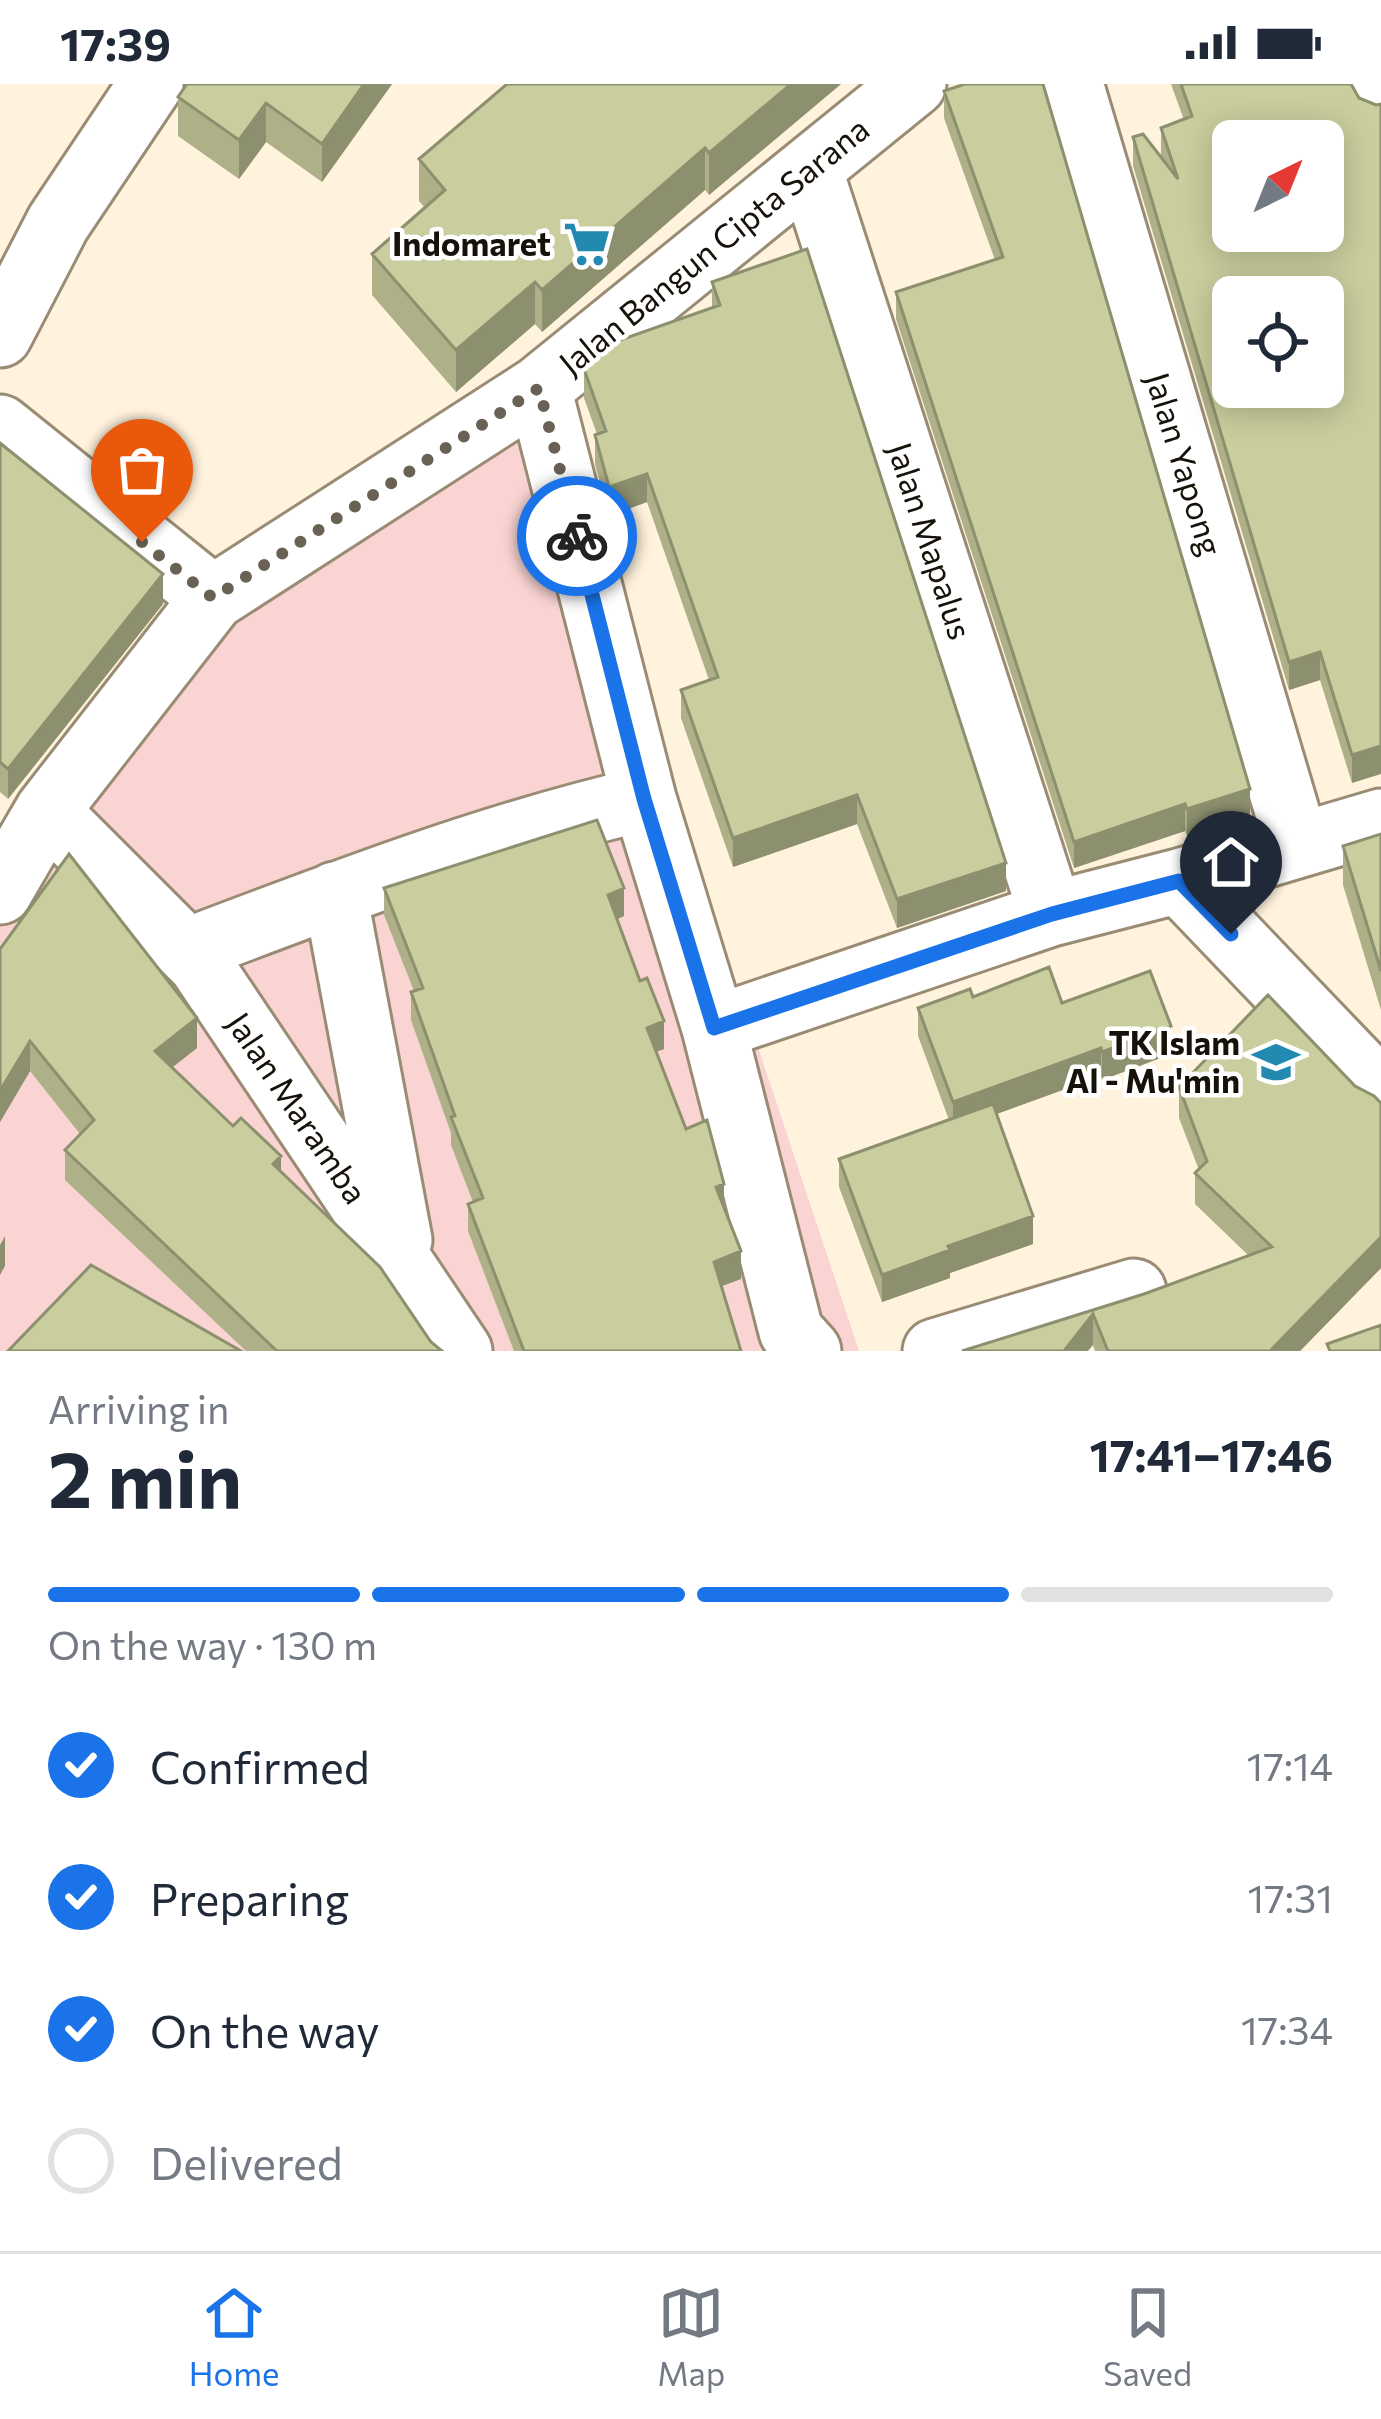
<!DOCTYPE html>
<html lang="en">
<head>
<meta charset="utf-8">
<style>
  :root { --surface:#fff; --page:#f6f6f7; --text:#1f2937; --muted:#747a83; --line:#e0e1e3; --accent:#1a73e8 }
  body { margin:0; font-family:Commissioner,sans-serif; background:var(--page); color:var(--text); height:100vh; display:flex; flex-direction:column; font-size:45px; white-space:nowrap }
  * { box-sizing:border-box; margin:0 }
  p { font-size:39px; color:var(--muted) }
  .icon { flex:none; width:66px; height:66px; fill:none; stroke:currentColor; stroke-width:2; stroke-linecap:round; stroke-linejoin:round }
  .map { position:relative; height:1267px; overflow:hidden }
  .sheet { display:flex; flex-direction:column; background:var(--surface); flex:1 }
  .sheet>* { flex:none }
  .needle { width:78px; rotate:43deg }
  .fabs { position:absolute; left:1212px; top:36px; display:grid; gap:24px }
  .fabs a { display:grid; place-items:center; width:132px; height:132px; border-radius:18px; background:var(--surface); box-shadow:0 6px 30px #0003; font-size:60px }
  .pin { position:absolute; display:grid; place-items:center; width:102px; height:102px; color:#fff; margin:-123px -51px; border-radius:50% 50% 50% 0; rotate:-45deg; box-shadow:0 0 12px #0007 }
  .pin .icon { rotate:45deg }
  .courier { position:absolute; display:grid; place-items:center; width:120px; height:120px; margin:-60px; border:9px solid #1a73e8; border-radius:50%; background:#fff; color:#222; box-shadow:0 3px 15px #0007 }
  .headline em { font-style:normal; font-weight:700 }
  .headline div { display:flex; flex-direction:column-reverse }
  .headline { display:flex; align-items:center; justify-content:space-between; height:204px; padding:0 48px }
  h1 { font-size:78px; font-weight:700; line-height:90px }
  .bar { display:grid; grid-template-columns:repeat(4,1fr); gap:18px 12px; align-content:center; height:144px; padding:0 48px }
  .bar i { height:15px; border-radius:9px; background:var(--line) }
  .bar .on { background:var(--accent) }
  .bar p { grid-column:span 4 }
  ol { padding:0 48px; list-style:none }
  li { display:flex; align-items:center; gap:36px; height:132px }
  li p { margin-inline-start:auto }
  li .icon { padding:12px; border-radius:50%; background:var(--accent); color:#fff; stroke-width:4 }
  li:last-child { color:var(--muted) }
  li i { width:66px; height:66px; border:6px solid var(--line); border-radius:50% }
  .status { display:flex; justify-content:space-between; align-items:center; height:84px; padding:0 60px; background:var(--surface); direction:ltr }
  .status svg { height:33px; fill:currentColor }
  .tab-bar { display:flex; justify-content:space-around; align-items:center; height:168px; border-top:3px solid var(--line); background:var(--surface); font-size:33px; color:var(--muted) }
  .tab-bar a { display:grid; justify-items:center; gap:6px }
  .tab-bar .on { color:var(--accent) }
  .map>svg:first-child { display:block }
</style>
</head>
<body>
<div class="status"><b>17:39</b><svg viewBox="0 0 49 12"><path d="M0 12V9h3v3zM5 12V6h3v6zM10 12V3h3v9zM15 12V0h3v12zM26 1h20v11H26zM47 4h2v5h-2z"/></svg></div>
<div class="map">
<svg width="1381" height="1267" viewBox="0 0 1381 1267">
  <rect width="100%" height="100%" fill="#fff3de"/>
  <path fill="#f9d4d3" d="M539 304 859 1267H0V808L213 514Z"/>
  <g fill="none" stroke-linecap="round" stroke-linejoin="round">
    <defs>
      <path id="minor" d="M1071 0 1297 761
        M1376 0 1381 14
        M810 85 1051 830
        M0 251 58 139 151 0
        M539 304 644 715 714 944 1051 830 1179 797 1381 1008
        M0 343 213 514
        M47 727 200 880 460 1267
        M1179 797 1381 737
        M0 808 47 727 213 514 539 304 914 0
        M335 810 400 1156
        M188 866C338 809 488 751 644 715
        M714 944 791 1247 809 1267
        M935 1267 1134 1207"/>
    </defs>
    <use href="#minor" stroke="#9a8c74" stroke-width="69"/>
    <use href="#minor" stroke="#fff" stroke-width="63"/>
  </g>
  <path fill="#aeb087" d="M187 0H392L322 98 266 58 239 95 178 52V13Z
    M841 0 709 111 705 106 542 248 535 240 456 308 372 211V170L425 124 419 117V75Z
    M1171 0H1351L1359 14 1352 699 1320 596 1289 606 1133 82V53L1161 73V44L1184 36Z
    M944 7 1250 731 1187 752 1185 747 1074 784 896 235V208L995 176 944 34Z
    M712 198 1006 807 897 844 857 740 733 783 681 634V606L709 596 647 418 609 432 595 380V351L597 350 584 314V285L712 224Z
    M0 359 163 520 8 715 0 708Z
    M1381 750V926L1343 801V762Z
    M384 804 624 832 617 835 664 965 656 968 686 1045 724 1123 741 1195 721 1202 741 1267H514L468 1147V1120L473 1118 451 1061V1049L411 936V908L414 907 384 831Z
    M0 865 197 964 172 983 281 1088 431 1258 442 1267H246L65 1096V1066L80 1050 30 987 0 1038Z
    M973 913 1062 919 1171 970 1102 996 1101 992 996 1030 1033 1160 950 1189V1194L882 1218 839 1103V1075L949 1036 918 952V924Z
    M1355 1002 1381 1019V1184L1300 1267H1095L1093 1261 962 1267 1144 1210 1248 1171 1195 1120V1089L1199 1086 1179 1034V1003Z"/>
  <path fill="#8d906e" d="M364 0H392L322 98V60Z
    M791 0H841L709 111V69Z
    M266 19V58L239 95V56Z
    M705 64V106L542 248V206Z
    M535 198V240L456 308V266Z
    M647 390V418L609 432V403Z
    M163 490V520L8 715V685Z
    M1320 568V596L1289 606V578Z
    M1381 662V690L1352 699V671Z
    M1250 705V731L1187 752V725Z
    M857 711V740L733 783V754Z
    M1185 720V747L1074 784V758Z
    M1006 779V807L897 844V815Z
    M624 804V832L608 839V811Z
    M197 934V964L155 997V967Z
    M664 937V965L647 971V944Z
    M1171 942V970L1102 996V968Z
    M30 957V987L0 1038V1008Z
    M1101 964V992L953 1046V1018Z
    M281 1072V1102L273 1080Z
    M724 1100V1128L716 1103Z
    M1033 1132V1160L950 1189V1194L882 1218V1191L948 1162Z
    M5 1152V1182L0 1191V1161Z
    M1381 1153V1184L1300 1267H1270Z
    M741 1167V1195L714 1205V1178Z
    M1093 1230V1261L1088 1267H1064Z"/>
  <path fill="#cacd9d" stroke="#8d906e" stroke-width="3" fill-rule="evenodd" d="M187 0H364L322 60 266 19 239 56 178 13Z
    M507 0H791L709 69 705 64 542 206 535 198 456 266 372 170 445 106 419 75Z
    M965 0H1043L1250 705 1187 725 1185 720 1074 758 896 208 1003 173 944 7Z
    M1181 0H1351L1359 14 1376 21 1381 20V662L1352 671 1320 568 1289 578 1133 53 1143 50 1178 95 1161 44 1192 32ZM1233 57H1323V147H1233ZM1233 213H1323V303H1233Z
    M807 165 1006 779 897 815 857 711 733 754 681 606 718 593 647 390 609 403 595 351 606 347 584 285 620 256 720 221 712 198Z
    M0 359 163 490 8 685 0 678Z
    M597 736 624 804 608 811 640 897 647 894 664 937 647 944 686 1045 707 1036 724 1100 716 1103 741 1167 714 1178 741 1267H524L468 1120 483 1114 451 1033 455 1032 411 908 423 904 384 804Z
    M1381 750V887L1343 762Z
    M69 770 197 934 155 967 233 1042 241 1034 281 1072 273 1080 380 1183 431 1258 442 1267H277L65 1066 94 1036 30 957 0 1007V865Z
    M1049 883 1062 919 1150 887 1171 942 1102 968 1101 964 953 1018 918 924 970 905 973 913Z
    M1268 911 1355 1002 1374 1012 1381 1019V1153L1270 1267H1108L1093 1230 1064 1267H962L1144 1210 1272 1163 1195 1089 1207 1077 1179 1003Z
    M993 1020 1033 1132 948 1162 950 1166 882 1191 839 1075Z
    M91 1181 241 1267H8Z
    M1381 1241V1267H1330L1327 1260Z"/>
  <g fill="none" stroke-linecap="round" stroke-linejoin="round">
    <path stroke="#686154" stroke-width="12" stroke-dasharray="0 21.6" d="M142 458 213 514 539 304 577 452"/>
    <path stroke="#1a73e8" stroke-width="15" d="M577 452 644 715 714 944 1052 830 1179 797 1231 850"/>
  </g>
  <defs>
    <symbol id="supermarket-bare" viewBox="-9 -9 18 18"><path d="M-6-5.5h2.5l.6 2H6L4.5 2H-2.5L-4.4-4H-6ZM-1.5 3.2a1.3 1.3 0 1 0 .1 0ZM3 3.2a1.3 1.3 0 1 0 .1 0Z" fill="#2289b1" stroke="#fff" stroke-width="2.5" paint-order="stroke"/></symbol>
    <symbol id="school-bare" viewBox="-9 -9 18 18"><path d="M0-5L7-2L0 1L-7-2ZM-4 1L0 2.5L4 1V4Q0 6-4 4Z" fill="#2289b1" stroke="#fff" stroke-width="2.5" paint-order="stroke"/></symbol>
  </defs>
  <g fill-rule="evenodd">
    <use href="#supermarket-bare" x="554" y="127" width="66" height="66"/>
    <use href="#school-bare" x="1243" y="945" width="66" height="66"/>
  </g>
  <g text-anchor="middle" stroke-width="9" stroke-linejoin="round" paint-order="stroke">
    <g font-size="33" font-weight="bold" fill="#171209" stroke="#fff" text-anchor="end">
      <text x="551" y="172">Indomaret</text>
      <text x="1240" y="971">TK Islam<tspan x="1240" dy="38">Al - Mu'min</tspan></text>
    </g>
    <g font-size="33" fill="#171209" stroke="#fff">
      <text transform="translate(714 162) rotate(-39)" y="12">Jalan Bangun Cipta Sarana</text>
      <text transform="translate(1184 380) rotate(73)" y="12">Jalan Yapong</text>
      <text transform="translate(930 457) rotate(72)" y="12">Jalan Mapalus</text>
      <text transform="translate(297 1024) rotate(56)" y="12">Jalan Maramba</text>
    </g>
  </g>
</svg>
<div class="fabs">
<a><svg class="needle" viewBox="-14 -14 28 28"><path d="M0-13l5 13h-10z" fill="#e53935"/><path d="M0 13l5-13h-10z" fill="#747a83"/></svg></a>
<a><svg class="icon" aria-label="locate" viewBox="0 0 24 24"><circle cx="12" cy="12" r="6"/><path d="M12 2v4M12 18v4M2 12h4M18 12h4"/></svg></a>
</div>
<div class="pin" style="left:142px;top:458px;background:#ea580c"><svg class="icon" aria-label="bag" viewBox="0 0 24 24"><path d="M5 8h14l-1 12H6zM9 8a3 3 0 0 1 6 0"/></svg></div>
<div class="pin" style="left:1231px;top:850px;background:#1f2937"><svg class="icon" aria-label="home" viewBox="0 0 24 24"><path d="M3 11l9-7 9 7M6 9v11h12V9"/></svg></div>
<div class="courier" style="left:577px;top:452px"><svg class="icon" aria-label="bike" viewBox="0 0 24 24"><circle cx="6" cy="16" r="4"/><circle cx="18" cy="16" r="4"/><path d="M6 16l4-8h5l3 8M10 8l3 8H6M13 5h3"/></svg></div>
</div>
<section class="sheet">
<div class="headline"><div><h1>2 min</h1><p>Arriving in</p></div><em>17:41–17:46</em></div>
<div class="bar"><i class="on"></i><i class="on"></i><i class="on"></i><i></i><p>On the way · 130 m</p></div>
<ol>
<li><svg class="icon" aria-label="check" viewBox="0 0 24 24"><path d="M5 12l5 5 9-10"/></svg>Confirmed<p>17:14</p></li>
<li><svg class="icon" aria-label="check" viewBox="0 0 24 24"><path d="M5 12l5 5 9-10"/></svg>Preparing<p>17:31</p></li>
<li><svg class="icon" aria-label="check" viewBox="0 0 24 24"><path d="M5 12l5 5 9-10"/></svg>On the way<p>17:34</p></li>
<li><i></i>Delivered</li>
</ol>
</section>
<nav class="tab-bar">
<a class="on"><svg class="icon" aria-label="home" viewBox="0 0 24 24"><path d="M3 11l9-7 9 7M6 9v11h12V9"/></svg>Home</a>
<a><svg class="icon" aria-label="map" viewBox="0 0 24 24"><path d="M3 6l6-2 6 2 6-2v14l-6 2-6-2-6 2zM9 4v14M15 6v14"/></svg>Map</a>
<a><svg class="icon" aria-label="saved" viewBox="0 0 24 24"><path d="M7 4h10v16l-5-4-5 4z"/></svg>Saved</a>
</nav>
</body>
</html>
